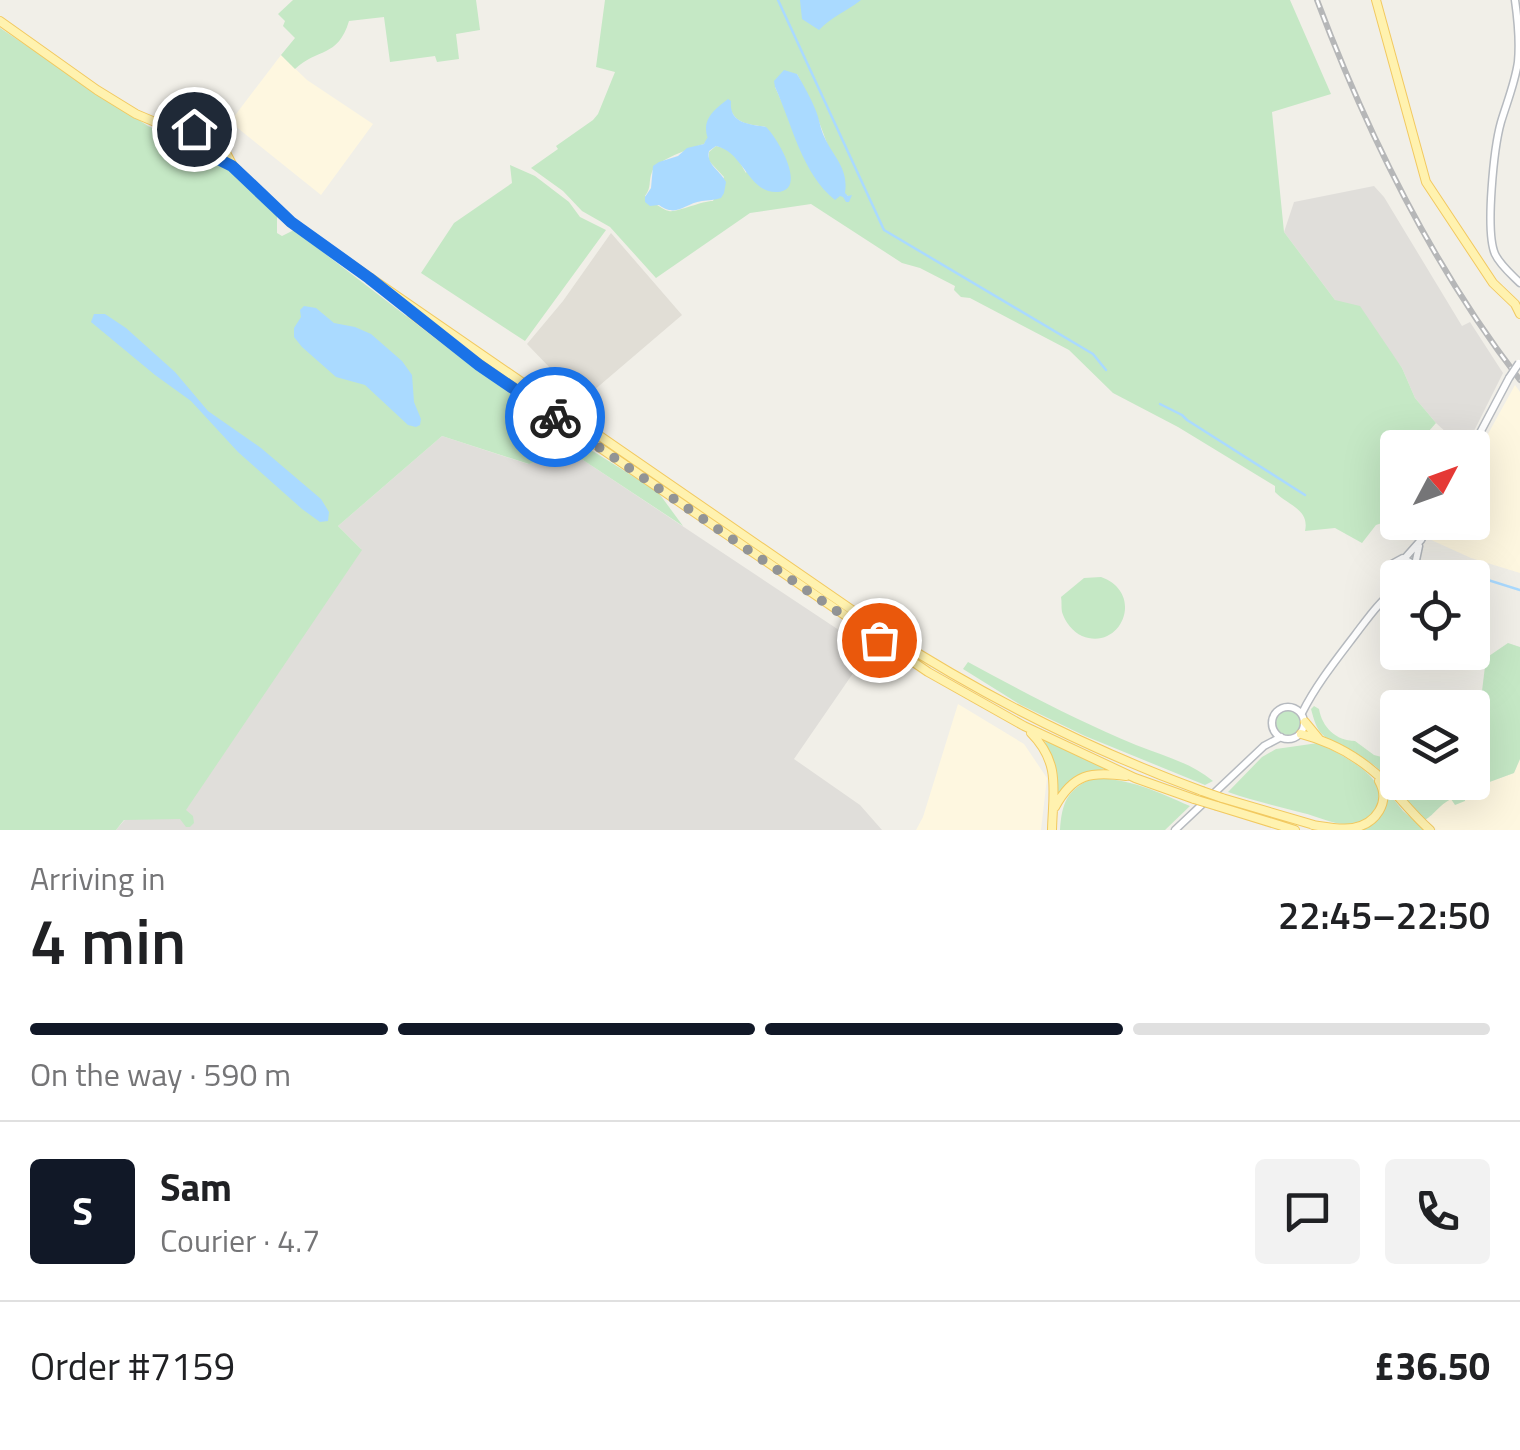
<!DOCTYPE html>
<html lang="en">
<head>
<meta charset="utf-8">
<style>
  :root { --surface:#fff; --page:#f2f2f2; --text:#202124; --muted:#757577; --line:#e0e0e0; --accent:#111827 }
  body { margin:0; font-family:"Titillium Web",sans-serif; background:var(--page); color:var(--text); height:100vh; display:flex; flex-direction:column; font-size:38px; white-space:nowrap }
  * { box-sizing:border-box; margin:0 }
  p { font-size:32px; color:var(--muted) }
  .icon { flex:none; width:55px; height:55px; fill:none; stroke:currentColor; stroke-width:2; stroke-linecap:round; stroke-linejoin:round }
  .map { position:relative; height:830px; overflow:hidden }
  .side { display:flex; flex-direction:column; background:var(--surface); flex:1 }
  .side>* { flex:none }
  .needle { width:65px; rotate:49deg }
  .tools { position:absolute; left:1380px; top:430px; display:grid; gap:20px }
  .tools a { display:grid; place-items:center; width:110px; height:110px; border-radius:10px; background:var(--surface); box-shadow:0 10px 40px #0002; font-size:50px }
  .pin { position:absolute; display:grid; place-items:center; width:85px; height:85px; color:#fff; margin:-42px; border:5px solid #fff; border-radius:50%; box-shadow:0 2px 10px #0007 }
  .courier { position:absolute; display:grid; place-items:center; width:100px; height:100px; margin:-50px; border:8px solid #1a73e8; border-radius:50%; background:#fff; color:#222; box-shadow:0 2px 12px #0007 }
  .overview em { font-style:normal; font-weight:600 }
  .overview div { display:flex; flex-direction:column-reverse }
  .overview { display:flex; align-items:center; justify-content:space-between; height:170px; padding:0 30px }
  h1 { font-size:65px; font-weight:600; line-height:75px }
  .bar { display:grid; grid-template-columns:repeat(4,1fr); gap:15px 10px; align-content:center; height:120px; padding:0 30px }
  .bar i { height:12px; border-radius:8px; background:var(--line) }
  .bar .current { background:var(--accent) }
  .bar p { grid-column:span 4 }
  .line { display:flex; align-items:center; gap:25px; padding:0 30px; border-top:2px solid var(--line) }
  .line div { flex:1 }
  .round { display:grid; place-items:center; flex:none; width:105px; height:105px; border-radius:10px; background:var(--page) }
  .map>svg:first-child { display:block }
</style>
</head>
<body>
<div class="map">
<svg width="1520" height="830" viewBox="0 0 1520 830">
  <rect width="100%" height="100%" fill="#f1efe8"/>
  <path fill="#fef7e0" d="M281 55 307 80 373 124 321 195 230 122Z
    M1515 385 1520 392V573L1471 558 1429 539 1438 523 1472 522 1473 461Z
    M958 704 1024 744 1047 778 1041 830H916L923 817Z
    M1520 759V830H1437L1425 820 1431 816 1439 805 1465 791 1514 773Z"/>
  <path fill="#e0deda" d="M1374 186 1384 197 1462 326 1470 322 1503 373 1466 447 1460 445 1436 423 1415 398 1402 368 1380 338 1335 300 1284 232 1294 202Z
    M442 436 528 464 554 454 583 460 869 650 794 759 860 805 882 830H116L361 549 338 526Z"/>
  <path fill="#e1ded6" d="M611 233 682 315 586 397 553 371 527 344 563 301Z"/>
  <path fill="#c5e8c5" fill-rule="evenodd" d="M293 0H476L480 30 456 34 459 59 437 62 435 56 390 62 384 17 349 21C338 58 317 48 295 69L281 55 295 38 283 26 285 21 278 14Z
    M605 0H1290L1331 94 1272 112 1284 232 1335 300 1360 306 1402 368 1415 398 1436 423 1415 447 1398 448 1397 518 1376 525 1362 543 1335 528 1305 531C1310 509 1287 505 1275 492V486L1178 427 1113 393 1069 350 970 298 961 297 954 290 955 286 920 268 902 263 811 204 750 213 656 278 610 227 582 211 563 191 531 168 558 149 556 146 593 120 598 114 615 72 596 67ZM797 74C818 112 830 153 845 194L848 196H840L785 109 775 87ZM730 107C735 125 750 124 766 127L746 173C738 159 733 149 716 146L709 152V161L724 177 713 201C701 201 676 213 669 211 662 210 651 200 645 196 652 187 648 182 652 172 655 160 692 148 704 144Z
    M0 28 148 126 174 138 194 162 204 165 218 164 228 169 277 216V233L282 236 294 230 461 358 564 433 658 492 683 526 583 460 554 454 529 464 442 436 338 526 362 550 186 810 193 816 194 823 190 827H186L180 819 124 820 116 830H0Z
    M510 165 535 176 569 202 580 217 606 230 525 341 421 273 454 223 512 183Z
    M1101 577C1146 593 1121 652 1082 636 1073 632 1065 622 1062 612 1061 607 1062 602 1061 597L1084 578Z
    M1508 643 1520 647V759L1514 773 1465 791V801L1455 805 1451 799C1439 805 1435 814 1425 820 1407 803 1394 781 1375 766 1360 754 1331 745 1320 732 1315 725 1313 716 1311 709L1314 706 1319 709C1322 727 1336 741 1355 741L1374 755 1397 761 1398 782H1472L1473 723 1479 716 1486 658Z
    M968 662C1023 692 1078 721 1136 745 1163 756 1190 762 1213 781L1205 785 1085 736 1021 705 963 669Z
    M1273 723a15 15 0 1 1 30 0a15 15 0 1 1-30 0Z
    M1044 739 1109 768C1085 772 1071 779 1055 797L1057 775Z
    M1318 743C1339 754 1398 780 1375 811 1369 819 1358 824 1348 824 1333 825 1317 816 1303 813 1278 806 1253 801 1228 792L1262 757 1276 749Z
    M1093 778C1129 778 1158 792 1190 806L1165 830H1060C1062 802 1067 790 1093 778Z
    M1384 787 1403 811 1425 830H1355L1378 819Z"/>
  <path fill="#aadaff" d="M800 0H861C847 11 831 17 819 30L802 19Z
    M784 70 797 74C804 86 811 98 816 111 819 118 820 127 823 134 832 156 849 167 845 193L848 196 852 195 849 202H846L843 197 840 196 835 200C802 174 792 124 775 87L774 81Z
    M728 99 731 101C729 124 749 124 766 127 777 137 809 191 777 192 748 193 744 152 716 146L709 151C706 165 720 170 726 182L724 193 721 198C715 200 708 200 702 201 683 204 677 218 659 205L650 206 645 202V197L651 188 653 166 659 162 678 156 687 148 704 144C710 132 707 143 706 129 706 115 718 107 728 99Z
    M304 306 316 308 334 323 355 327 371 334 402 361 412 375 414 402 421 419 420 425 416 427 408 425 365 385 336 377 302 347 294 337V328L301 317 300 310Z
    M94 314H105L126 328 175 372 208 411 261 448 321 499 329 512 328 521 320 522 302 509 238 452 191 401 155 375 91 322Z"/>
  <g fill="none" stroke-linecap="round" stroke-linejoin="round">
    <path stroke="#aadaff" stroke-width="2.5" d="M778 0 884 230 1093 354 1106 370
      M1160 404 1182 415 1187 420 1305 495
      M1437 564 1520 590"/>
    <defs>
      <path id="secondary" d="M1515 0C1518 21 1520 41 1518 62 1515 83 1507 102 1501 122 1494 147 1485 231 1495 254 1500 265 1511 274 1520 283
        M1472 448 1509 378
        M1405 558 1421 540 1431 522
        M1417 578 1415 565 1419 546
        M1398 586 1389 576 1392 564 1403 558 1415 565
        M1272 723a16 16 0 1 1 32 0a16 16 0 1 1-32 0Z
        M1302 713C1316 685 1336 660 1355 635 1368 618 1380 600 1398 588
        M1175 830 1264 746 1281 737"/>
      <path id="primary" d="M1376 0 1426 182 1493 283 1515 304 1520 314
        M0 21 97 90 136 114 174 130 187 145
        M174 130C194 129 215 118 221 143L214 157 203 160 192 155C185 146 186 137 194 129
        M221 143 233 166 291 223 884 632C985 697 1090 750 1202 791
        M411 313 479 365 928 672 1024 726 1135 778 1194 799
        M1305 722 1319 739
        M1031 733C1061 763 1053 791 1052 830
        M1301 734C1332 742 1362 759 1385 782 1400 798 1413 815 1430 830
        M1222 798 1314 825
        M1217 806 1295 830
        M1055 807C1073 774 1090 771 1126 776
        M1313 825C1326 827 1340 830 1353 828 1376 824 1391 802 1379 781"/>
    </defs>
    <use href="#secondary" stroke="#b6babf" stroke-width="9"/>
    <use href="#primary" stroke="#f2c960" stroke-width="10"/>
    <use href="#secondary" stroke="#fff" stroke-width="6"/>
    <use href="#primary" stroke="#fff2af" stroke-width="8"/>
    <defs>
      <path id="rail" d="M1317 0C1367 133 1433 267 1520 380"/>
    </defs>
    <use href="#rail" stroke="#b6b7b8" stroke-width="6"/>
    <use href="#rail" stroke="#fff" stroke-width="2.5" stroke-dasharray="8" stroke-linecap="butt"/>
    <defs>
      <path id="secondary-bridge" d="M1509 378 1519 363"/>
      <path id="primary-bridge" d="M1202 791 1222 798
        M1194 799 1217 806"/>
    </defs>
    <use href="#secondary-bridge" stroke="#b6babf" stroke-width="9" stroke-linecap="butt"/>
    <use href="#primary-bridge" stroke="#f2c960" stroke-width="10" stroke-linecap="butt"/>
    <use href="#secondary-bridge" stroke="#fff" stroke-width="6"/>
    <use href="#primary-bridge" stroke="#fff2af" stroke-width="8"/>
  </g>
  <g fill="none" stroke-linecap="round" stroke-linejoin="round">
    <path stroke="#929495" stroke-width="10" stroke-dasharray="0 18" d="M555 417 879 640"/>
    <path stroke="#1a73e8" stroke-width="12" d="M194 129 208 126 218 133 220 149 214 157 232 166 291 222 369 278 479 365 555 417"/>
  </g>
</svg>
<div class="tools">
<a><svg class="needle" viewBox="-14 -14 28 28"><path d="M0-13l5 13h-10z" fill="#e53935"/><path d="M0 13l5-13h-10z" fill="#757577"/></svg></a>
<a><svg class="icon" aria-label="locate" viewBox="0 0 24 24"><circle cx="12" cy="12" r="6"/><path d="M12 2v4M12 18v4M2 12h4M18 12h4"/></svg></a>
<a><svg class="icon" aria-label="layers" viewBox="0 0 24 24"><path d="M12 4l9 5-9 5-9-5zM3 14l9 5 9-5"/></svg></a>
</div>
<div class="pin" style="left:879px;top:640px;background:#ea580c"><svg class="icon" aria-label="bag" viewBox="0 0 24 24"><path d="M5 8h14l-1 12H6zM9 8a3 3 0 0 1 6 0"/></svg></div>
<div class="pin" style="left:194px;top:129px;background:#1f2937"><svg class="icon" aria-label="home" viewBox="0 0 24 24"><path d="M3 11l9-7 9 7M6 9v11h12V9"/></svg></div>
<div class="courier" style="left:555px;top:417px"><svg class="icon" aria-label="bike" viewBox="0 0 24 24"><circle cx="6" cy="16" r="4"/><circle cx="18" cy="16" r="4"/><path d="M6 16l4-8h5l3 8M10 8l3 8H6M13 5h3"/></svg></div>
</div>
<section class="side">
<div class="overview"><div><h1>4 min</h1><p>Arriving in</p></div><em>22:45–22:50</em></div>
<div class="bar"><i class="current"></i><i class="current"></i><i class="current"></i><i></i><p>On the way · 590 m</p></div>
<div class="line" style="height:180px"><b class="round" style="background:var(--accent);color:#fff">S</b><div><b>Sam</b><p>Courier · 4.7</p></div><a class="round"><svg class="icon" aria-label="chat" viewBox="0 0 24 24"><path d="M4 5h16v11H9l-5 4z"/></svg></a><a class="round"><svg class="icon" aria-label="phone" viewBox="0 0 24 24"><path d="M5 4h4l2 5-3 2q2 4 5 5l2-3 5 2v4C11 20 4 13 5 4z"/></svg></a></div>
<div class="line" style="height:130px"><div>Order #7159</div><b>£36.50</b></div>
</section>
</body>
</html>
